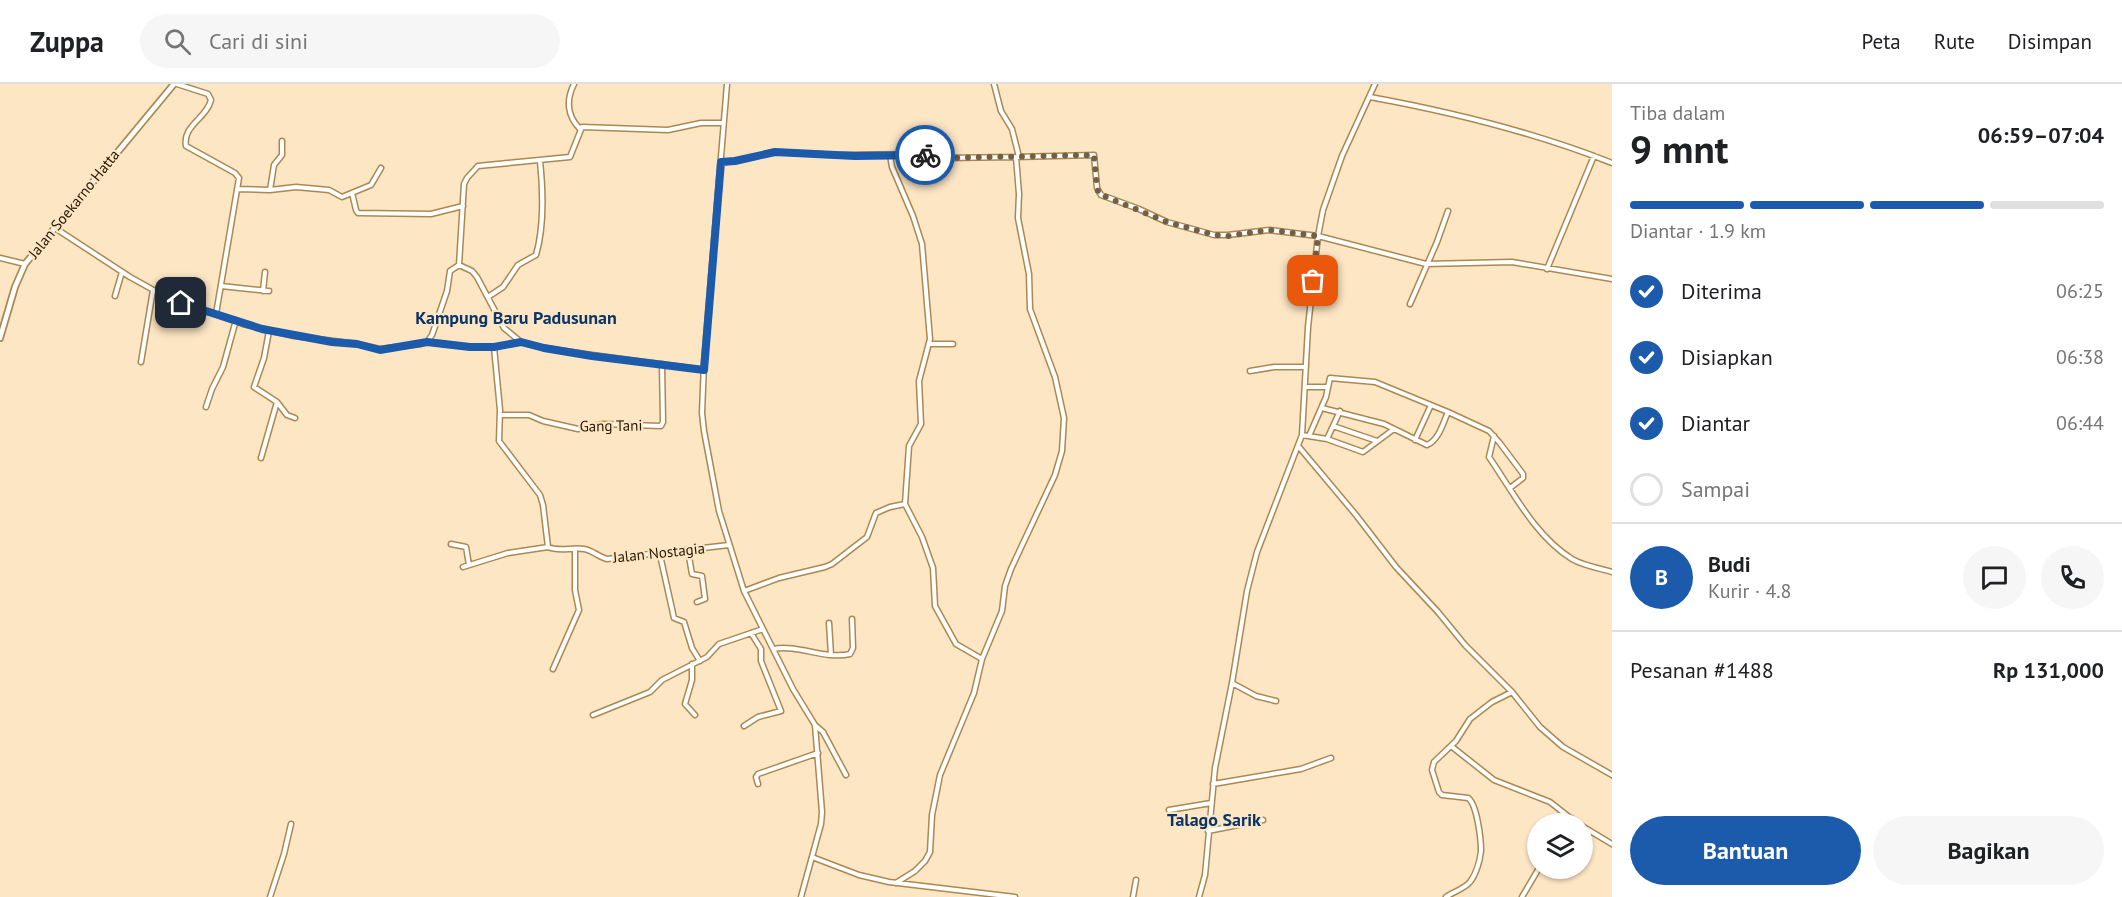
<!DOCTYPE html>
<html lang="id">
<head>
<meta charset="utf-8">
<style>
  :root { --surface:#fff; --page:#f6f6f6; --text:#202124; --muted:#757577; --line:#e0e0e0; --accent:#1c5bac }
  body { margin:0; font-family:"PT Sans",sans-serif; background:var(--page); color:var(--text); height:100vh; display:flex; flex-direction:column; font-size:22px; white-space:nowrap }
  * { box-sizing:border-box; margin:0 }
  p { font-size:20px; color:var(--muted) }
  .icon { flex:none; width:33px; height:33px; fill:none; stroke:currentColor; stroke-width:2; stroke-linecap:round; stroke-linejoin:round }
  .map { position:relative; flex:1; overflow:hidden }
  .details { display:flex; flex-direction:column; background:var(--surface); width:510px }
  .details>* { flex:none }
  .buttons { position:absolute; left:1527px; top:729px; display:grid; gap:12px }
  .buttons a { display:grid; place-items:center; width:66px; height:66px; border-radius:50%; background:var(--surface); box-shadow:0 2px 4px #0004; font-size:30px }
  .pin { position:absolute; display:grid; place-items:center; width:51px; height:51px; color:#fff; margin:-26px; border-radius:12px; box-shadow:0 3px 9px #0006 }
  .courier { position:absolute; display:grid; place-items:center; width:60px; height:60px; margin:-30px; border:4px solid #1c5bac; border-radius:50%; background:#fff; color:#222; box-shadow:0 2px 8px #0007 }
  .overview em { font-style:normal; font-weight:700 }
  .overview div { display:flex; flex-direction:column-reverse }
  .overview { display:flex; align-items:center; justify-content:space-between; height:102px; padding:0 18px }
  h1 { font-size:39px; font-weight:700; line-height:45px }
  .bar { display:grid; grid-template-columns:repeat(4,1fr); gap:9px 6px; align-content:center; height:72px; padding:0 18px }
  .bar i { height:8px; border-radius:4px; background:var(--line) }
  .bar .on { background:var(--accent) }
  .bar p { grid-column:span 4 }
  .line { display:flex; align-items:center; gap:15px; padding:0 18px; border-top:2px solid var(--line) }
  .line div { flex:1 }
  .round { display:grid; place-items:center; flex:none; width:63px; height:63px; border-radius:32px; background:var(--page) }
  ol { padding:0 18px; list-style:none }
  li { display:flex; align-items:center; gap:18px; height:66px }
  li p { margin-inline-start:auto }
  li .icon { padding:6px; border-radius:50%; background:var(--accent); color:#fff; stroke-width:4 }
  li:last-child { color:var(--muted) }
  li i { width:33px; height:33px; border:3px solid var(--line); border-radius:50% }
  .cta { display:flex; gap:12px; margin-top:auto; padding:12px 18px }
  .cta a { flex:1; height:69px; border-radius:36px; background:var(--accent); color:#fff; font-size:24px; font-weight:700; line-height:69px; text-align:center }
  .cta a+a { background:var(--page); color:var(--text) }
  header { display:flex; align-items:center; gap:36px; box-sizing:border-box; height:84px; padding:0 30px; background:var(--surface); border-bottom:2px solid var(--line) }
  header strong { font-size:28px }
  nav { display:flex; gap:33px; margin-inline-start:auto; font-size:21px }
  .search { width:420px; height:54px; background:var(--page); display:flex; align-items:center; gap:15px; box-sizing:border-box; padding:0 21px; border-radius:33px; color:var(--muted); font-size:22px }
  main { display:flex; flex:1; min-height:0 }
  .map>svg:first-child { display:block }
</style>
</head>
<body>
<header>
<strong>Zuppa</strong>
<div class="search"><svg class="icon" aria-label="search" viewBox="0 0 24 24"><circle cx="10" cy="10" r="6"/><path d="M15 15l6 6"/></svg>Cari di sini</div>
<nav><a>Peta</a><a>Rute</a><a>Disimpan</a></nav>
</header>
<main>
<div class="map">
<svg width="1612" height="813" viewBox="0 0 1612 813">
  <rect width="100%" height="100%" fill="#fde6c4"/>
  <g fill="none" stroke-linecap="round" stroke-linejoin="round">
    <defs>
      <path id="minor" d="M177 0 208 10 211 16C207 34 182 42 186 62L235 89 239 94 216 230
        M574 0C566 16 567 32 580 45
        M727 0 704 279 702 329 704 347 719 427 744 507 793 605 815 641 822 728 821 740 801 813
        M994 0 1001 27 1012 45 1019 73
        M1370 13C1452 28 1534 48 1612 79
        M890 71 892 83 913 132 922 160 930 255 919 297 921 340 909 362 905 420 922 453 933 484 935 522 956 560 982 575
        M1016 73 1094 71 1097 104 1101 111 1139 125 1167 138 1214 151H1228L1269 146 1318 152 1426 180 1512 178 1612 195
        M721 78 735 77 775 68 837 71 919 70 943 74 1016 73 1019 110 1018 134 1029 190 1030 225 1055 293 1064 334 1062 367 1055 391 1011 485 1005 502 1002 527 982 575 974 609 940 691 932 731 930 768 925 777 915 787 896 799
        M238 105 270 106 296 103 329 106 342 113 371 101 381 84
        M270 106 274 81 282 71V57
        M352 109 356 126 358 129 431 130 463 122
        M55 144 130 193 166 213 243 240 294 252 357 260 380 265 421 260 427 258 432 251 447 207 450 187 459 181 472 187 477 193 504 244 521 258 544 264 592 271 704 286
        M0 174 25 180
        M459 181 464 100 467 94 478 82 570 73 582 43 668 46 701 39H723
        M1547 185 1594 72
        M221 202 269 207
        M263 207 265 188
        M115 212 122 188
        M488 213 503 203 518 181 536 171C544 144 543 105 540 77
        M1410 220 1437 158 1448 127
        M427 258 470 263H494
        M521 258 494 263 500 326 499 357 540 411 543 421 548 463C559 468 572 463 584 465 592 466 599 473 607 475L729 461
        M929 260H953
        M141 278 153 206
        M1250 287 1274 283H1306
        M1305 303H1327
        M277 318 287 331 295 334
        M206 323 212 305 223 283 236 236
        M1322 324 1384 340 1427 361C1439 356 1443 339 1448 328
        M500 331H529L543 337 578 345 603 340 661 342 663 338 662 280
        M1333 342 1377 357
        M1302 351 1327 355 1363 368 1394 345
        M1309 352 1326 313 1330 294 1375 298 1448 328 1489 347 1499 358 1523 390V394L1510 404
        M1494 352 1489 373C1513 408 1535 452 1572 475 1584 482 1599 484 1612 488
        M1327 355 1340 327
        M1415 356 1431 321
        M1299 363 1356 431 1396 483 1438 528 1465 561 1512 608 1540 643 1563 663 1612 691
        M261 374 277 318 254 303 264 274 269 247
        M451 460 466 463 469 481
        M688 467 692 490 702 492 705 515 697 518
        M660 471 674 534 684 538 692 564 700 577
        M463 483 508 469 548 463
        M744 507 779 494 825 483 832 480 867 453 876 429 890 423 905 420
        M829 539 831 571
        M773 565C799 560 824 576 850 570L853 564 852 535
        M692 580V596L685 620 695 631
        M553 585 579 526 575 506V465
        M1232 599 1256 612 1276 617
        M593 631 650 608 662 596 707 573 719 560 763 545
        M744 642 758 633 781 627 761 577V565L751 549
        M816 642 823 648 846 691
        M1451 662 1494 696 1550 718 1578 740
        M758 700 756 693 758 690 818 669
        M1213 700 1301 685 1331 674
        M1169 726 1211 719
        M1567 740 1571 734
        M1582 742 1612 760
        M1208 747 1263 736
        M812 773 859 791 889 798 1015 813
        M270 813 284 770 291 740
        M1133 813 1136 796
        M1199 813 1205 791 1215 684 1232 599 1247 507 1257 468 1302 351 1308 243 1318 152 1323 126 1342 72 1375 0
        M1446 813C1453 808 1464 805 1470 798 1476 790 1480 777 1481 767 1481 755 1477 720 1468 714L1442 711 1439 708 1432 686 1434 678 1456 657 1470 635 1492 618 1512 608
        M1522 813 1539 784"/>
      <path id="tertiary" d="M0 254 15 203 25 180 174 0"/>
    </defs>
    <use href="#minor" stroke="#ac8851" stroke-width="7"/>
    <use href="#tertiary" stroke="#ac8851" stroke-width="8"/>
    <use href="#minor" stroke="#fff" stroke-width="4"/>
    <use href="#tertiary" stroke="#fff" stroke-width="4.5"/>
  </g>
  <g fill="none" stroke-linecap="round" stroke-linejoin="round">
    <path stroke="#716046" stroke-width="6" stroke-dasharray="0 10.8" d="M925 71 943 74 1094 71 1097 104 1099 110 1167 138 1214 151 1228 152 1269 146 1318 152 1313 197"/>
    <path stroke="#1c5bac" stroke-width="8" d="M181 219 262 245 332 258 357 260 380 266 427 258 470 263H494L521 258 544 264 592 272 704 286 721 78 735 77 775 68 855 72 925 71"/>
  </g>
  <g text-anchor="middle" stroke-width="4.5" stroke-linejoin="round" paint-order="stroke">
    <g font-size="15" fill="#261802" stroke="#fde6c4">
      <text transform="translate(74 120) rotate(-51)" y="5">Jalan Soekarno Hatta</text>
      <text transform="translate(611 342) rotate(-1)" y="5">Gang Tani</text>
      <text transform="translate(659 469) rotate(-6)" y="5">Jalan Nostagia</text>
    </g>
    <g font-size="18" font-weight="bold" fill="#0d3467" stroke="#fde6c4">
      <text x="516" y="240">Kampung Baru Padusunan</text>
      <text x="1214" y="742">Talago Sarik</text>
    </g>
  </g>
</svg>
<div class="buttons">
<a><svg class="icon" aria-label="layers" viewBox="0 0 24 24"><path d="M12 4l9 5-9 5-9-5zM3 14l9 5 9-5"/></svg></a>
</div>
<div class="pin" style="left:1313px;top:197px;background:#ea580c"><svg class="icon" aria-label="bag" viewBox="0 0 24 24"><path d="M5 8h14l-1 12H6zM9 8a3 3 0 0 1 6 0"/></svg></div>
<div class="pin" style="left:181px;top:219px;background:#1f2937"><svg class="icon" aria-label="home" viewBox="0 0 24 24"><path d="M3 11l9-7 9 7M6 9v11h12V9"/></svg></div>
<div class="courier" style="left:925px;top:71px"><svg class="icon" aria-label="bike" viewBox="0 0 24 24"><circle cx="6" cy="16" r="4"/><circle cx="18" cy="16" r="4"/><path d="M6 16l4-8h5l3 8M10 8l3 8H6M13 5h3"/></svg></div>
</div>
<section class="details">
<div class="overview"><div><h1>9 mnt</h1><p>Tiba dalam</p></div><em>06:59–07:04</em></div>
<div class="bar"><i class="on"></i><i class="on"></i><i class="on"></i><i></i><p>Diantar · 1.9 km</p></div>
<ol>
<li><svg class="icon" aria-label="check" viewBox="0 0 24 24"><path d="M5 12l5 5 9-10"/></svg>Diterima<p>06:25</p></li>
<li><svg class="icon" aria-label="check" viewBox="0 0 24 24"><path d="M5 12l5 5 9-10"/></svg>Disiapkan<p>06:38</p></li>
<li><svg class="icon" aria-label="check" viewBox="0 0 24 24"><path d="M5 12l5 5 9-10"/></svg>Diantar<p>06:44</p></li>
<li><i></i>Sampai</li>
</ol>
<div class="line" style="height:108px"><b class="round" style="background:var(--accent);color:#fff">B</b><div><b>Budi</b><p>Kurir · 4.8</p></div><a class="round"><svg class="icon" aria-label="chat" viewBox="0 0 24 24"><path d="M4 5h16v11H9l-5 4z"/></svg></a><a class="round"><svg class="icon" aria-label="phone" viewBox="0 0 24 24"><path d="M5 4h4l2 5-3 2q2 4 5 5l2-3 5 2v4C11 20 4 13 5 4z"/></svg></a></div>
<div class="line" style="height:78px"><div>Pesanan #1488</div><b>Rp 131,000</b></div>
<div class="cta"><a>Bantuan</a><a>Bagikan</a></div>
</section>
</main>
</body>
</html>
